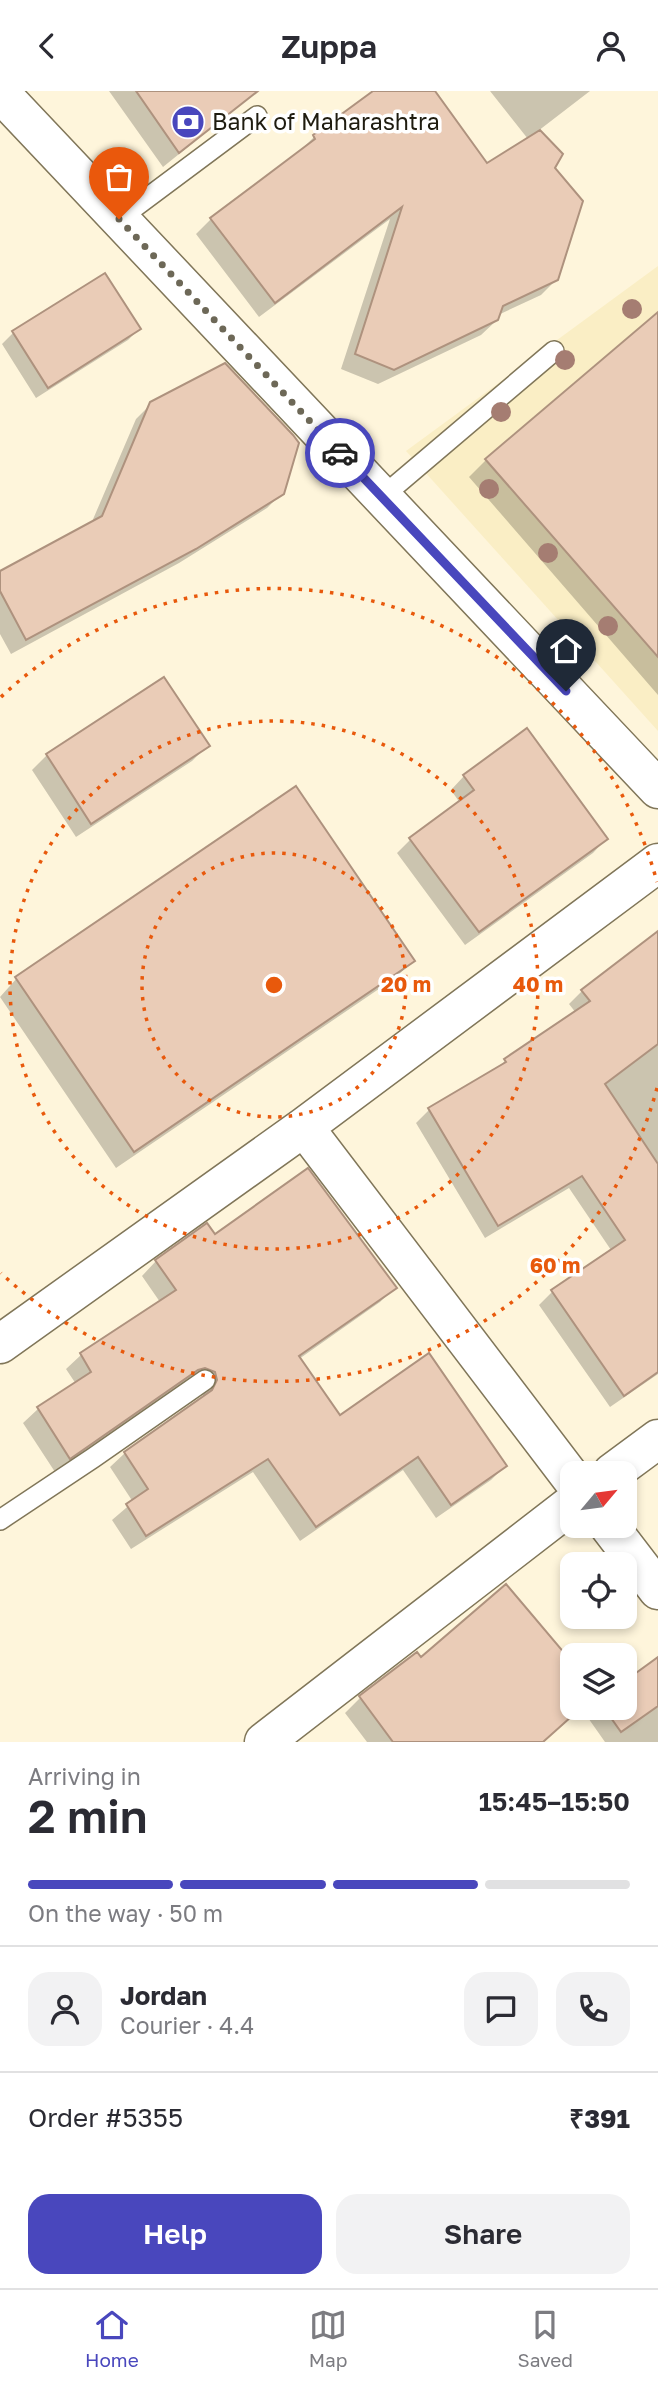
<!DOCTYPE html>
<html lang="en">
<head>
<meta charset="utf-8">
<style>
  :root { --surface:#fff; --page:#f2f2f3; --text:#2b2b33; --muted:#7c7c81; --line:#e1e1e2; --accent:#4947bd }
  body { margin:0; font-family:"Golos Text",sans-serif; background:var(--page); color:var(--text); height:100vh; display:flex; flex-direction:column; font-size:26px; white-space:nowrap }
  * { box-sizing:border-box; margin:0 }
  p { font-size:23px; color:var(--muted) }
  .icon { flex:none; width:38px; height:38px; fill:none; stroke:currentColor; stroke-width:2; stroke-linecap:round; stroke-linejoin:round }
  .map { position:relative; height:1651px; overflow:hidden }
  .sheet { display:flex; flex-direction:column; background:var(--surface); flex:1 }
  .sheet>* { flex:none }
  .needle { width:46px; rotate:61deg }
  .fabs { position:absolute; left:560px; top:1370px; display:grid; gap:14px }
  .fabs a { display:grid; place-items:center; width:77px; height:77px; border-radius:14px; background:var(--surface); box-shadow:0 4px 10px #0003; font-size:35px }
  .pin { position:absolute; display:grid; place-items:center; width:60px; height:60px; color:#fff; margin:-72px -30px; border-radius:50% 50% 50% 0; rotate:-45deg; box-shadow:0 0 7px #0007 }
  .pin .icon { rotate:45deg }
  .courier { position:absolute; display:grid; place-items:center; width:70px; height:70px; margin:-35px; border:5px solid #4947bd; border-radius:50%; background:#fff; color:#222; box-shadow:0 2px 9px #0007 }
  .head em { font-style:normal; font-weight:600 }
  .head div { display:flex; flex-direction:column-reverse }
  .head { display:flex; align-items:center; justify-content:space-between; height:119px; padding:0 28px }
  h1 { font-size:46px; font-weight:600; line-height:52px }
  .bar { display:grid; grid-template-columns:repeat(4,1fr); gap:10px 7px; align-content:center; height:84px; padding:0 28px }
  .bar i { height:9px; border-radius:5px; background:var(--line) }
  .bar .on { background:var(--accent) }
  .bar p { grid-column:span 4 }
  .line { display:flex; align-items:center; gap:18px; padding:0 28px; border-top:2px solid var(--line) }
  .line div { flex:1 }
  .round { display:grid; place-items:center; flex:none; width:74px; height:74px; border-radius:21px; background:var(--page) }
  .primary-button { display:flex; gap:14px; margin-top:auto; padding:14px 28px }
  .primary-button a { flex:1; height:80px; border-radius:21px; background:var(--accent); color:#fff; font-size:28px; font-weight:600; line-height:80px; text-align:center }
  .primary-button a+a { background:var(--page); color:var(--text) }
  header { display:flex; justify-content:space-between; align-items:center; height:91px; padding:0 28px; background:var(--surface); font-size:32px; font-weight:600 }
  .dock { display:flex; justify-content:space-around; align-items:center; height:98px; border-top:2px solid var(--line); background:var(--surface); font-size:19px; color:var(--muted) }
  .dock a { display:grid; justify-items:center; gap:4px }
  .dock .on { color:var(--accent) }
  .map>svg:first-child { display:block }
</style>
</head>
<body>
<header><svg class="icon" aria-label="back" viewBox="0 0 24 24"><path d="M15 5l-7 7 7 7"/></svg>Zuppa<svg class="icon" aria-label="person" viewBox="0 0 24 24"><circle cx="12" cy="8" r="4"/><path d="M4 21q1-7 8-7t8 7"/></svg></header>
<div class="map">
<svg width="658" height="1651" viewBox="0 0 658 1651">
  <rect width="100%" height="100%" fill="#fef5db"/>
  <path fill="#faeec5" d="M658 175V640L406 360Z"/>
  <path fill="#0003" d="M109 0H257L163 76Z
    M376 0H433L487 74 528 48 490 0H590L538 40 553 77 557 188 541 204 498 224 497 229 481 244 378 293 341 278 390 128 259 226 196 143 211 128 299 61 314 46Z
    M658 224V604L469 386 486 369Z
    M139 238 128 249 36 307 2 253 13 242Z
    M151 313 282 402 267 417 179 472 11 563 0 543V482L91 433 136 328Z
    M207 655 192 670 76 746 32 679 47 664Z
    M464 685 606 748 593 762 465 854 397 762 411 748 460 712 451 699Z
    M658 842V1072L639 1085 658 1113V1283L610 1316 539 1214 552 1201 611 1159 569 1097 485 1147 416 1032 429 1019 494 980 505 970 576 922 569 913 582 900Z
    M413 870 395 887 116 1077 0 906 17 887Z
    M214 1145 395 1196 380 1211 299 1268 339 1326 505 1375 491 1389 436 1427 403 1379 300 1450 253 1381 131 1458 112 1429 133 1411 110 1376 125 1362 201 1308 203 1304 196 1292 189 1291 181 1293 55 1381 23 1332 38 1318 76 1293 66 1278 81 1264 160 1211 142 1185 156 1170Z
    M506 1496 572 1574V1617H582L543 1651H367L345 1622 360 1607 416 1563 421 1568Z
    M656 1570 658 1573V1651H605L586 1624 593 1617H625V1592Z"/>
  <path fill="#eaccb7" stroke="#ae927e" stroke-width="2" d="M136 0H258L179 62Z
    M373 0H435L487 72 540 39 563 63 555 77 583 110 558 189 503 215 498 229 394 279 355 263 402 116 275 212 210 127 315 48 313 44Z
    M105 182 141 238 48 297 12 240Z
    M658 221V566L485 368Z
    M225 272 293 344 299 352 284 403 196 458 26 549 0 500V480L102 425 150 311Z
    M164 586 210 655 91 733 46 663Z
    M527 637 608 748 479 841 409 747 474 699 463 684Z
    M296 695 415 870 134 1061 15 886Z
    M658 840V953L605 993 658 1073V1281L624 1305 551 1199 625 1149 582 1085 498 1135 428 1017 506 971 504 968 590 910 581 899Z
    M308 1077 397 1197 299 1265 340 1324 429 1262 507 1375 451 1414 418 1366 316 1436 268 1368 146 1445 126 1413 148 1398 124 1361 212 1299 217 1289 215 1281 205 1277 198 1279 70 1368 37 1316 91 1281 80 1262 176 1199 155 1169 207 1132 215 1143Z
    M506 1493 572 1571V1625L543 1651H393L359 1605 417 1561 421 1566Z
    M658 1566V1615L621 1641 604 1617H625V1590Z"/>
  <g fill="none" stroke-linecap="round" stroke-linejoin="round">
    <defs>
      <path id="service" d="M119 128 257 25
        M382 406 554 260
        M0 1429 93 1367 205 1289"/>
      <path id="minor" d="M304 1036 572 1388
        M0 1253 304 1036 658 772
        M612 1382 658 1348
        M609 1435 658 1499
        M264 1651 572 1413"/>
      <path id="secondary" d="M6 8 658 698"/>
    </defs>
    <use href="#service" stroke="#807659" stroke-width="22"/>
    <use href="#minor" stroke="#807659" stroke-width="41"/>
    <use href="#secondary" stroke="#807659" stroke-width="41"/>
    <use href="#service" stroke="#fff" stroke-width="19"/>
    <use href="#minor" stroke="#fff" stroke-width="38"/>
    <use href="#secondary" stroke="#fff" stroke-width="38"/>
  </g>
  <g fill="#a57d72">
    <circle cx="632" cy="218" r="10"/>
    <circle cx="565" cy="269" r="10"/>
    <circle cx="501" cy="321" r="10"/>
    <circle cx="489" cy="398" r="10"/>
    <circle cx="548" cy="462" r="10"/>
    <circle cx="608" cy="535" r="10"/>
  </g>
  <g fill="none" stroke-linecap="round" stroke-linejoin="round">
    <path stroke="#6d6857" stroke-width="7" stroke-dasharray="0 12.6" d="M119 128 340 362"/>
    <path stroke="#4947bd" stroke-width="9" d="M340 362 566 600"/>
  </g>
  <g fill="none" stroke="#e8590c" stroke-width="3.5" stroke-dasharray="3.5 7">
    <circle cx="274" cy="894" r="132"/>
    <circle cx="274" cy="894" r="264"/>
    <path d="M657 997A397 397 0 0 1 1 1182M1 606A397 397 0 0 1 657 791"/>
  </g>
  <defs>
    <symbol id="bank-disc" viewBox="-11 -11 22 22"><circle r="9.5" fill="#4947bd" stroke="#fff"/><path d="M-6-4H6V4H-6ZM0-2.3a2.3 2.3 0 1 0 0 4.6a2.3 2.3 0 1 0 0-4.6Z" fill="#fff"/></symbol>
  </defs>
  <g fill-rule="evenodd">
    <use href="#bank-disc" x="169" y="12" width="38" height="38"/>
  </g>
  <g text-anchor="middle" stroke-width="7" stroke-linejoin="round" paint-order="stroke">
    <g font-size="23" fill="#1f1c10" stroke="#fff" text-anchor="start">
      <text x="212" y="39">Bank of Maharashtra</text>
    </g>
  </g>
  <circle cx="274" cy="894" r="10" fill="#e8590c" stroke="#fff" stroke-width="3.5"/>
  <g font-size="21" text-anchor="middle" font-weight="bold" fill="#e8590c" stroke="#fff" stroke-width="7" stroke-linejoin="round" paint-order="stroke">
    <text x="406" y="901">20 m</text>
    <text x="538" y="901">40 m</text>
    <text x="555" y="1182">60 m</text>
  </g>
</svg>
<div class="fabs">
<a><svg class="needle" viewBox="-14 -14 28 28"><path d="M0-13l5 13h-10z" fill="#e53935"/><path d="M0 13l5-13h-10z" fill="#7c7c81"/></svg></a>
<a><svg class="icon" aria-label="locate" viewBox="0 0 24 24"><circle cx="12" cy="12" r="6"/><path d="M12 2v4M12 18v4M2 12h4M18 12h4"/></svg></a>
<a><svg class="icon" aria-label="layers" viewBox="0 0 24 24"><path d="M12 4l9 5-9 5-9-5zM3 14l9 5 9-5"/></svg></a>
</div>
<div class="pin" style="left:119px;top:128px;background:#ea580c"><svg class="icon" aria-label="bag" viewBox="0 0 24 24"><path d="M5 8h14l-1 12H6zM9 8a3 3 0 0 1 6 0"/></svg></div>
<div class="pin" style="left:566px;top:600px;background:#1f2937"><svg class="icon" aria-label="home" viewBox="0 0 24 24"><path d="M3 11l9-7 9 7M6 9v11h12V9"/></svg></div>
<div class="courier" style="left:340px;top:362px"><svg class="icon" aria-label="car" viewBox="0 0 24 24"><path d="M5 17H2v-5l4-1 3-4h7l3 4 3 1v5h-3M9 17h6M6 11h13"/><circle cx="7" cy="17" r="2"/><circle cx="17" cy="17" r="2"/></svg></div>
</div>
<section class="sheet">
<div class="head"><div><h1>2 min</h1><p>Arriving in</p></div><em>15:45–15:50</em></div>
<div class="bar"><i class="on"></i><i class="on"></i><i class="on"></i><i></i><p>On the way · 50 m</p></div>
<div class="line" style="height:126px"><a class="round"><svg class="icon" aria-label="person" viewBox="0 0 24 24"><circle cx="12" cy="8" r="4"/><path d="M4 21q1-7 8-7t8 7"/></svg></a><div><b>Jordan</b><p>Courier · 4.4</p></div><a class="round"><svg class="icon" aria-label="chat" viewBox="0 0 24 24"><path d="M4 5h16v11H9l-5 4z"/></svg></a><a class="round"><svg class="icon" aria-label="phone" viewBox="0 0 24 24"><path d="M5 4h4l2 5-3 2q2 4 5 5l2-3 5 2v4C11 20 4 13 5 4z"/></svg></a></div>
<div class="line" style="height:91px"><div>Order #5355</div><b>₹391</b></div>
<div class="primary-button"><a>Help</a><a>Share</a></div>
</section>
<nav class="dock">
<a class="on"><svg class="icon" aria-label="home" viewBox="0 0 24 24"><path d="M3 11l9-7 9 7M6 9v11h12V9"/></svg>Home</a>
<a><svg class="icon" aria-label="map" viewBox="0 0 24 24"><path d="M3 6l6-2 6 2 6-2v14l-6 2-6-2-6 2zM9 4v14M15 6v14"/></svg>Map</a>
<a><svg class="icon" aria-label="saved" viewBox="0 0 24 24"><path d="M7 4h10v16l-5-4-5 4z"/></svg>Saved</a>
</nav>
</body>
</html>
